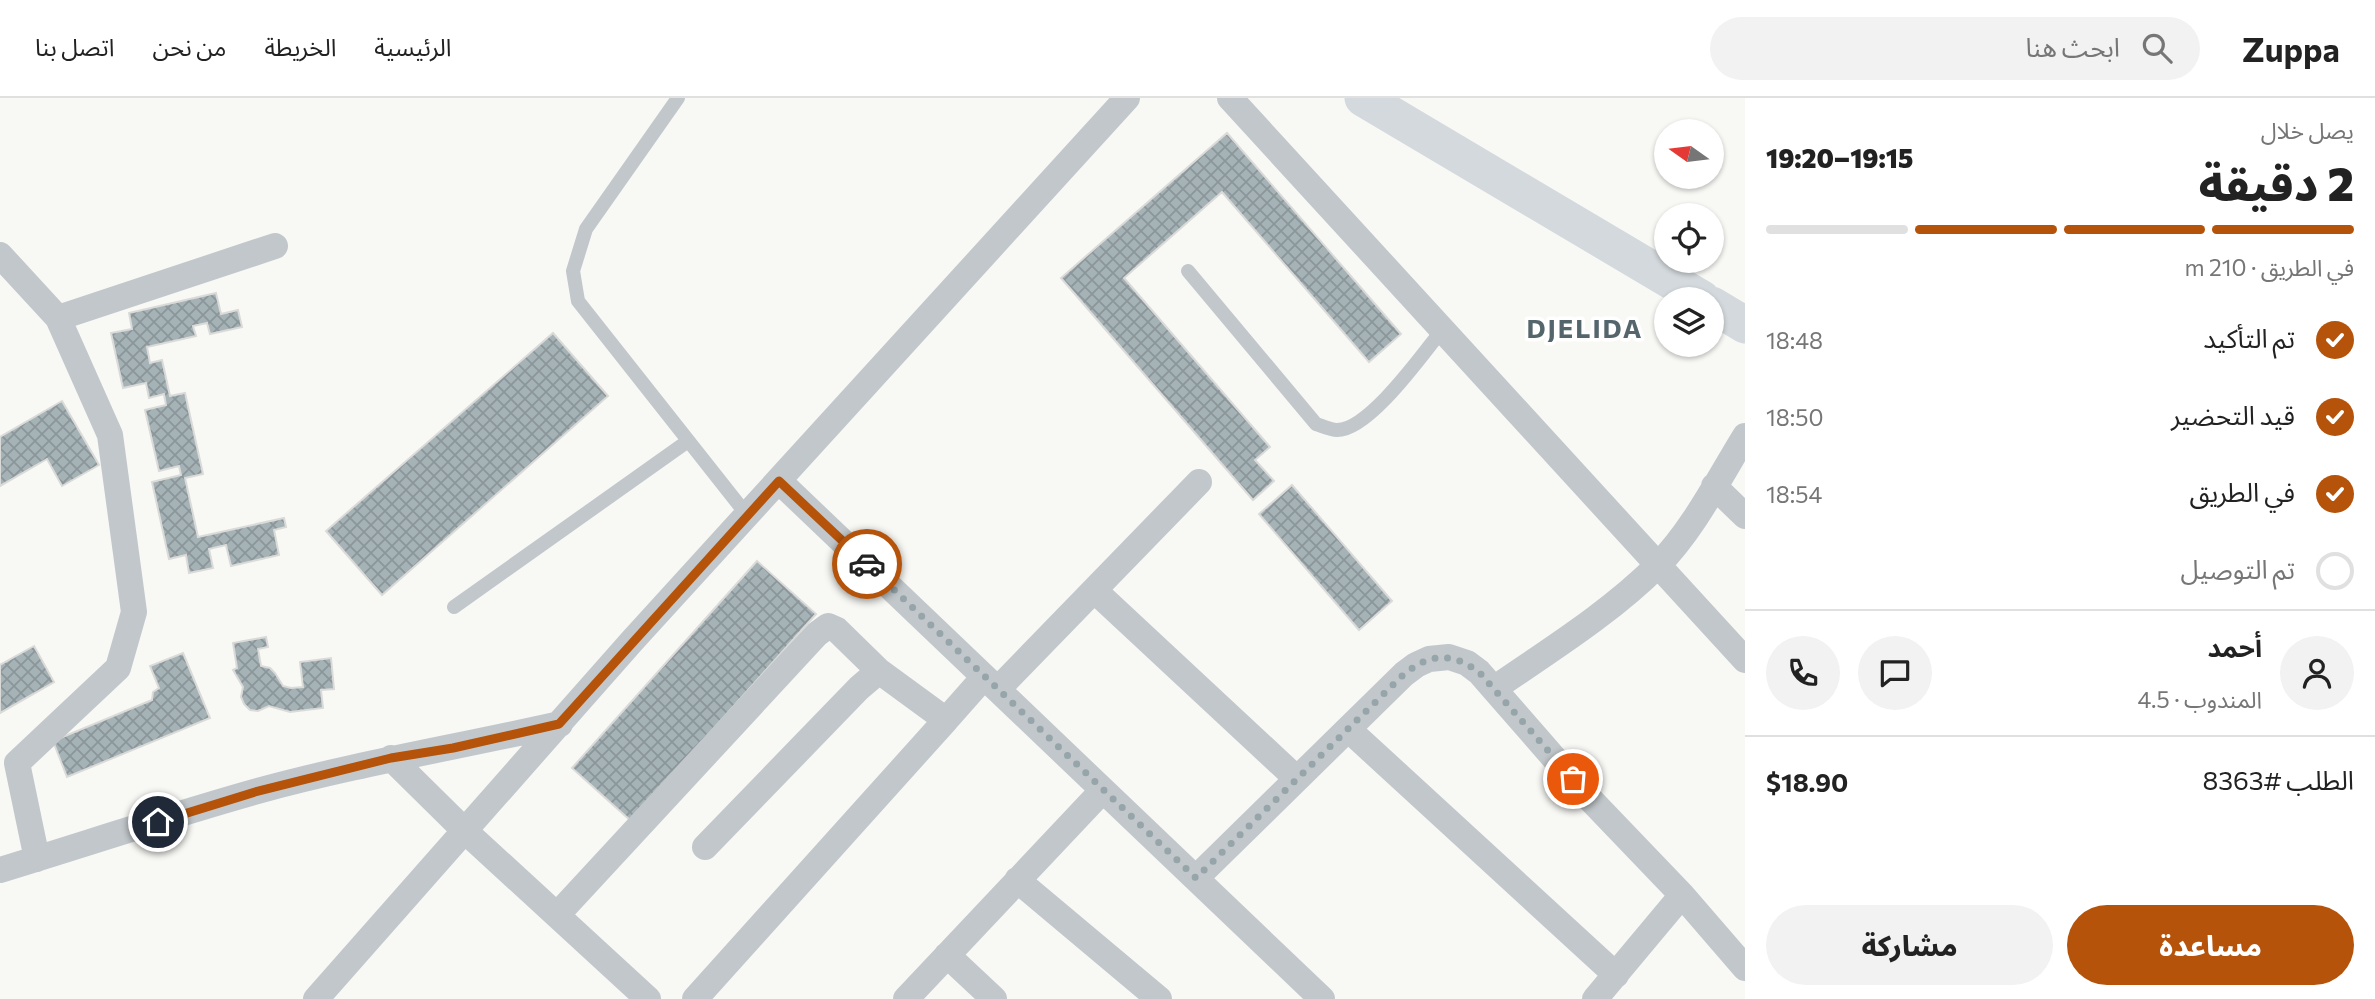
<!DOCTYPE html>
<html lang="ar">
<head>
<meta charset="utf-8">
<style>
  :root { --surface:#fff; --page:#f2f2f2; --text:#222; --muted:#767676; --line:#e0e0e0; --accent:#b45309 }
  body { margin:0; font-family:Commissioner,"Noto Sans Arabic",sans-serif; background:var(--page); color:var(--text); direction:rtl; height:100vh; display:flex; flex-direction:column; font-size:26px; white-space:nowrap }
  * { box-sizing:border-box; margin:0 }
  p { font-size:23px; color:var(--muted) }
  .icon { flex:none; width:38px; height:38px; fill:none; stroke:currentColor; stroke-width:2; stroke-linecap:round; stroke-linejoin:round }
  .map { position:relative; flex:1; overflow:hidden; direction:ltr }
  .sheet { display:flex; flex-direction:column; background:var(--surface); width:630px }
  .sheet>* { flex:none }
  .needle { width:46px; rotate:284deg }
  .buttons { position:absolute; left:1654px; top:21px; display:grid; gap:14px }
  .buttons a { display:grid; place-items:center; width:70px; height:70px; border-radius:50%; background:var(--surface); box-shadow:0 2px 5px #0004; font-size:35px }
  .pin { position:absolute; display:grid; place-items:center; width:60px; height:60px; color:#fff; margin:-30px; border:4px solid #fff; border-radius:50%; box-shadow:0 2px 7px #0007 }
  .courier { position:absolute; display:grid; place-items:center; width:70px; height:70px; margin:-35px; border:5px solid #b45309; border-radius:50%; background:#fff; color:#222; box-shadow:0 2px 9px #0007 }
  .summary em { font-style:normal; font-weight:800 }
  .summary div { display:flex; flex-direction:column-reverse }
  .summary { display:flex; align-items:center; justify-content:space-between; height:119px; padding:0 21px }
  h1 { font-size:46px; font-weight:800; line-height:52px }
  .bar { display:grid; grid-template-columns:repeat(4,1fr); gap:10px 7px; align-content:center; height:84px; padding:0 21px }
  .bar i { height:9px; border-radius:5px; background:var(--line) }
  .bar .on { background:var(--accent) }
  .bar p { grid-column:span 4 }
  .line { display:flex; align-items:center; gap:18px; padding:0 21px; border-top:2px solid var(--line) }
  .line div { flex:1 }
  .round { display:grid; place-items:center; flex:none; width:74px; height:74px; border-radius:37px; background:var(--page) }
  ol { padding:0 21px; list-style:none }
  li { display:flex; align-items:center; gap:21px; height:77px }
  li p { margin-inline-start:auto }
  li .icon { padding:7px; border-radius:50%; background:var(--accent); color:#fff; stroke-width:4 }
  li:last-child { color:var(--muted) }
  li i { width:38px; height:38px; border:4px solid var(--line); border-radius:50% }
  .primary-button { display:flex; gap:14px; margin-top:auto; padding:14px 21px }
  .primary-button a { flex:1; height:80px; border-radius:42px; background:var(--accent); color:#fff; font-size:28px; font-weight:800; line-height:80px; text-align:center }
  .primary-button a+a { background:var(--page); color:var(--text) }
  header { display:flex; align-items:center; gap:42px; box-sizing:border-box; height:98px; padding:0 35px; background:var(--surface); border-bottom:2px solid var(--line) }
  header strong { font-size:33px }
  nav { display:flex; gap:38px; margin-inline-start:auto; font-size:24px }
  .search { width:490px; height:63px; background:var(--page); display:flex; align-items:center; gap:18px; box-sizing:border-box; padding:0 24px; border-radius:38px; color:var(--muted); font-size:26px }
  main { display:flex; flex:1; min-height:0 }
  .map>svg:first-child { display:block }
</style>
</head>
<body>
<header>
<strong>Zuppa</strong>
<div class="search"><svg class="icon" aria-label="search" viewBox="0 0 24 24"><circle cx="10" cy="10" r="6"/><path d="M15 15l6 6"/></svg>ابحث هنا</div>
<nav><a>الرئيسية</a><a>الخريطة</a><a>من نحن</a><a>اتصل بنا</a></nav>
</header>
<main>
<section class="sheet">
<div class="summary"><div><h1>2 دقيقة</h1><p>يصل خلال</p></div><em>19:15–19:20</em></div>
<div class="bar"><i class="on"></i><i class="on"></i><i class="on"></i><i></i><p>في الطريق · 210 m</p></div>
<ol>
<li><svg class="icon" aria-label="check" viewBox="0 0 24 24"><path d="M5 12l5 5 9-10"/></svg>تم التأكيد<p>18:48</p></li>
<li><svg class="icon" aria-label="check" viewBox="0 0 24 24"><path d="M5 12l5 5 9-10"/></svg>قيد التحضير<p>18:50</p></li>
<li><svg class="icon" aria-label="check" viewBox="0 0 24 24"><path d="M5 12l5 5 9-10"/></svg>في الطريق<p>18:54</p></li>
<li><i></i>تم التوصيل</li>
</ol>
<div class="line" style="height:126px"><a class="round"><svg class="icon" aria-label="person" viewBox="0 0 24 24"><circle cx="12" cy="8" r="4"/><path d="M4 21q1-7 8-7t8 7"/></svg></a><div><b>أحمد</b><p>المندوب · 4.5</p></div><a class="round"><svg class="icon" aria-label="chat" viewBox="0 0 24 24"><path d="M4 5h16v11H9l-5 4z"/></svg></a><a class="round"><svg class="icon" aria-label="phone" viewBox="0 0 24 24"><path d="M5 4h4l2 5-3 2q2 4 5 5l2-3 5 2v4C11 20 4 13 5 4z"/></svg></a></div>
<div class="line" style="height:91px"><div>الطلب #8363</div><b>$18.90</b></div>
<div class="primary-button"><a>مساعدة</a><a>مشاركة</a></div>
</section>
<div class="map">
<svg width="1745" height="901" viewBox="0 0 1745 901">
  <defs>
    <pattern id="building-cross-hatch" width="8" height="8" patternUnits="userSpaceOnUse" patternTransform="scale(1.75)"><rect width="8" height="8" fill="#a5b2b6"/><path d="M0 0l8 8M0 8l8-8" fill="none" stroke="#8a9699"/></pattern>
  </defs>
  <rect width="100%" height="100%" fill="#f8f8f5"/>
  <path fill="url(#building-cross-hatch)" stroke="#dadad8" stroke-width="2" d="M1227 35 1401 236 1369 264 1222 94 1124 180 1270 349 1255 362 1274 383 1253 402 1061 180Z
    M216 195 221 216 238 212 242 229 210 236 207 225 193 228 196 238 147 249 150 265 162 262 170 298 185 295 203 376 185 380 198 439 284 420 286 429 274 432 279 457 231 468 226 447 209 451 213 470 189 475 186 457 169 461 152 384 181 377 179 368 159 373 145 312 166 307 164 296 149 300 146 285 123 290 111 235 132 231 129 215Z
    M553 235 608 298 382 497 326 433Z
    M62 303 99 367 62 388 47 361 0 388V339Z
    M1292 387 1392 503 1359 532 1259 416Z
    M757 463 816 516 631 723 572 670Z
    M266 539 268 549 258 551 261 568 270 570 275 575 283 588 291 590 303 589 300 564 331 560 334 591 321 592 323 610 290 614 269 608 258 613 250 612 244 606 241 599 243 589 233 572 237 570 233 545Z
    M34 548 54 584 0 615V567Z
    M183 555 210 620 67 679 53 643 152 602 153 594 159 590 150 568Z"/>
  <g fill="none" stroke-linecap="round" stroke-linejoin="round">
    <path stroke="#c1c7ca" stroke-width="14" d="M678 0 586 131 573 173 578 203 747 417
      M1188 173 1316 326C1322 328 1331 332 1337 332 1369 332 1422 257 1442 232
      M454 509 688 343"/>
    <path stroke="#c1c7ca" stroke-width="26" d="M1230 0 1745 562
      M0 157 58 220 110 337 134 514 118 570 17 665 37 761
      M58 220 275 148
      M779 383 1322 901
      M1714 388 1745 418
      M1094 492 1297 681
      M1495 590C1550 552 1610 515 1658 467 1693 432 1719 380 1745 338
      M998 591 1199 384
      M1348 631 1616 877
      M391 660 465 733 648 901
      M705 749 859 590 879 573 946 622 984 579
      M0 772C85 746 169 718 254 694 355 666 458 649 560 626
      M1196 780 1404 576 1416 567 1429 561 1449 559 1467 565 1479 574 1589 700 1682 797 1745 870
      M1017 782 1159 901
      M557 817 817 536 828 528 837 532 879 573
      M947 857 994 901
      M316 901 632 543 1127 0
      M695 901 946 622
      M906 901 1103 692
      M1595 901 1682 797"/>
    <path stroke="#d3d9dc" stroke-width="37" d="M1363 0 1702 201
      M1712 207 1745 227"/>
  </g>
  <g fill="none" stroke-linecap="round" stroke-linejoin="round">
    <path stroke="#96a5aa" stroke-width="7" stroke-dasharray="0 12.6" d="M867 466 1196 780 1404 576C1431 555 1451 554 1479 574L1573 681"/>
    <path stroke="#b45309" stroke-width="9" d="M158 724 255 694 391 660 453 650 559 626 779 383 867 466"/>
  </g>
  <g text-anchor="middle" stroke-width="7" stroke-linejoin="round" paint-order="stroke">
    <g font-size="26" font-weight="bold" letter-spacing="2" fill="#54666c" stroke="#fff">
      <text x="1585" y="240">DJELIDA</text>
    </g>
  </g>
</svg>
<div class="buttons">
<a><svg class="needle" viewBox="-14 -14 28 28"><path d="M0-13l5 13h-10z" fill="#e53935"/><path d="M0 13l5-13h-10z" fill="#767676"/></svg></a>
<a><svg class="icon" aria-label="locate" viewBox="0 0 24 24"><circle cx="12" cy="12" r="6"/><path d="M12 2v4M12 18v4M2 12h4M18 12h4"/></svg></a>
<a><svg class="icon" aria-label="layers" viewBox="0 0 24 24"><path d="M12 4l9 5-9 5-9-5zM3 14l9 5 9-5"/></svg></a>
</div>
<div class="pin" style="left:1573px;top:681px;background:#ea580c"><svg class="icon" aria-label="bag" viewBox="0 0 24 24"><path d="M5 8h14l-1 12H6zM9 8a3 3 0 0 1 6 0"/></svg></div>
<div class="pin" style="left:158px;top:724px;background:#1f2937"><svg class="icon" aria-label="home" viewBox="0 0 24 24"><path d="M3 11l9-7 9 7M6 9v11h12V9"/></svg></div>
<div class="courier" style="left:867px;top:466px"><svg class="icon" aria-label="car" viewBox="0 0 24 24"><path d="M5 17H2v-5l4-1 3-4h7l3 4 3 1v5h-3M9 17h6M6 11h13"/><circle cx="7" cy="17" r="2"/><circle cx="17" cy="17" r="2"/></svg></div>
</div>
</main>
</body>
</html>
